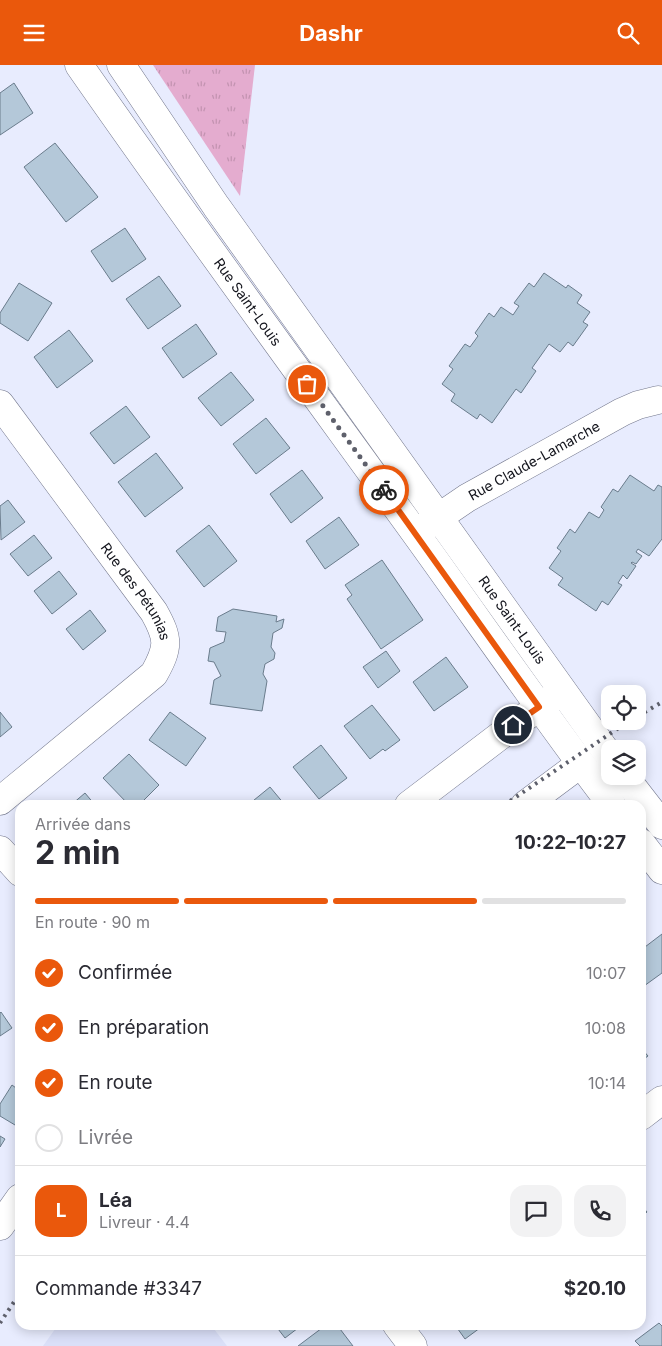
<!DOCTYPE html>
<html lang="fr">
<head>
<meta charset="utf-8">
<style>
  :root { --surface:#fff; --page:#f2f2f3; --text:#2b2b33; --muted:#7c7c81; --line:#e1e1e2; --accent:#ea580c }
  body { margin:0; font-family:Inter,sans-serif; background:var(--page); color:var(--text); height:100vh; display:flex; flex-direction:column; font-size:19px; white-space:nowrap }
  * { box-sizing:border-box; margin:0 }
  p { font-size:16px; color:var(--muted) }
  .icon { flex:none; width:28px; height:28px; fill:none; stroke:currentColor; stroke-width:2; stroke-linecap:round; stroke-linejoin:round }
  .map { position:relative; flex:1; overflow:hidden }
  .sheet { position:absolute; left:15px; top:735px; width:631px; height:530px; display:flex; flex-direction:column; background:var(--surface); border-radius:15px; box-shadow:0 2px 12px #0003 }
  .sheet>* { flex:none }
  .controls { position:absolute; left:601px; top:620px; display:grid; gap:10px }
  .controls a { display:grid; place-items:center; width:45px; height:45px; border-radius:10px; background:var(--surface); box-shadow:0 2px 12px #0003; font-size:25px }
  .pin { position:absolute; display:grid; place-items:center; width:42px; height:42px; color:#fff; margin:-21px; border:2px solid #fff; border-radius:50%; box-shadow:0 1px 5px #0007 }
  .courier { position:absolute; display:grid; place-items:center; width:50px; height:50px; margin:-25px; border:4px solid #ea580c; border-radius:50%; background:#fff; color:#222; box-shadow:0 1px 6px #0007 }
  .head em { font-style:normal; font-weight:700 }
  .head div { display:flex; flex-direction:column-reverse }
  .head { display:flex; align-items:center; justify-content:space-between; height:85px; padding:0 20px }
  h1 { font-size:32px; font-weight:700; line-height:38px }
  .bar { display:grid; grid-template-columns:repeat(4,1fr); gap:8px 5px; align-content:center; height:60px; padding:0 20px }
  .bar i { height:6px; border-radius:4px; background:var(--line) }
  .bar .selected { background:var(--accent) }
  .bar p { grid-column:span 4 }
  .line { display:flex; align-items:center; gap:12px; padding:0 20px; border-top:1px solid var(--line) }
  .line div { flex:1 }
  .round { display:grid; place-items:center; flex:none; width:52px; height:52px; border-radius:15px; background:var(--page) }
  ol { padding:0 20px; list-style:none }
  li { display:flex; align-items:center; gap:15px; height:55px }
  li p { margin-inline-start:auto }
  li .icon { padding:5px; border-radius:50%; background:var(--accent); color:#fff; stroke-width:4 }
  li:last-child { color:var(--muted) }
  li i { width:28px; height:28px; border:2px solid var(--line); border-radius:50% }
  header { display:flex; justify-content:space-between; align-items:center; height:65px; padding:0 20px; background:var(--accent); color:#fff; font-size:22px; font-weight:700 }
  .map>svg:first-child { display:block }
</style>
</head>
<body>
<header><svg class="icon" aria-label="menu" viewBox="0 0 24 24"><path d="M4 6h16M4 12h16M4 18h16"/></svg>Dashr<svg class="icon" aria-label="search" viewBox="0 0 24 24"><circle cx="10" cy="10" r="6"/><path d="M15 15l6 6"/></svg></header>
<div class="map">
<svg width="662" height="1281" viewBox="0 0 662 1281">
  <defs>
    <pattern id="grass-tufts" width="24" height="20" patternUnits="userSpaceOnUse" patternTransform="scale(1.25)"><rect width="24" height="20" fill="#e4accf"/><path d="M3 7l-1-3M5 7V3M7 7l1-3M15 17l-1-3M17 17v-4M19 17l1-3" fill="none" stroke="#c393b1"/></pattern>
  </defs>
  <rect width="100%" height="100%" fill="#e8ecfe"/>
  <path fill="#dadff8" d="M58 1260H211L227 1281H43Z"/>
  <path fill="url(#grass-tufts)" d="M153 0H255L240 131Z"/>
  <path fill="#b4c8d9" stroke="#6a7c8c" d="M14 18 33 48 0 70V28Z
    M55 78 98 132 66 157 24 102Z
    M125 163 146 194 112 217 91 186Z
    M544 208 566 223 568 220 582 230 577 238 590 247 583 257 588 260 573 281 568 277 560 287 549 279 532 303 536 306 521 328 516 324 492 358 480 349 477 354 451 336 455 329 442 319 453 304 449 301 465 279 470 282 478 271 475 268 489 248 494 252 501 242 513 250 519 241 514 238 529 218 534 222Z
    M159 211 181 241 148 264 126 234Z
    M19 218 52 238 28 276 0 258V248Z
    M196 259 217 289 183 313 162 283Z
    M69 265 93 296 57 323 34 292Z
    M231 307 254 335 221 361 198 333Z
    M126 341 150 372 114 399 90 368Z
    M266 353 290 383 256 409 233 379Z
    M156 388 183 423 145 452 118 417Z
    M302 405 323 433 291 458 270 429Z
    M630 410 654 426 658 420 662 422V474L649 491 638 484 636 487 642 491 636 499 632 497 631 498 636 501 627 514 623 510 618 518 622 520 608 540 602 536 596 546 558 520 563 513 549 503 561 486 557 483 570 464 575 468 589 447 599 453 604 445 601 442 613 424 618 427Z
    M8 435 25 457 1 475 0 441Z
    M339 452 359 480 325 504 306 476Z
    M209 460 237 496 204 522 176 486Z
    M34 470 52 493 28 511 10 489Z
    M382 495 423 555 381 584 347 534 352 530 345 520Z
    M59 506 77 529 52 549 34 526Z
    M233 544 277 551 276 557 284 554 282 563 273 568 271 582 275 588 274 594 265 599 263 609 267 616 262 646 210 639 214 615 221 611 214 597 208 596 210 583 224 577 226 567 216 566 218 552Z
    M90 545 106 566 83 585 66 564Z
    M386 586 400 606 378 623 363 602Z
    M446 592 468 622 434 646 413 617Z
    M372 640 400 675 385 686 383 684 370 694 344 661Z
    M0 647 12 662 0 672Z
    M170 647 206 673 186 701 149 675Z
    M321 680 347 713 319 734 293 702Z
    M129 689 159 720 139 740H129L103 713Z
    M270 722 285 740H248Z
    M85 728 95 740H71Z
    M662 869V908L644 921 641 918V885Z
    M1 947 12 963 0 971V948Z
    M641 983 648 991 641 996Z
    M12 1020 20 1026V1063L0 1051V1039Z
    M0 1071 5 1074 0 1082Z
    M641 1140 647 1147 641 1152Z
    M659 1258 662 1261V1281H640L635 1276Z
    M275 1260H302L285 1273Z
    M326 1260H337L353 1281H298Z
    M455 1260H484L465 1274Z"/>
  <g fill="none" stroke-linecap="round" stroke-linejoin="round">
    <defs>
      <g id="minor">
        <path id="s1" d="M79 0C189 158 303 313 416 469 481 559 544 651 612 740"/>
        <path id="s2" d="M121 0 216 141 610 692"/>
        <path id="s3" d="M0 339 154 547C169 574 169 582 154 609L0 736"/>
        <path id="s4" d="M423 463 467 433 622 347 638 340 658 335"/>
        <path d="M624 711 662 760"/>
        <path d="M409 740 522 654 554 632"/>
        <path d="M525 740 580 699"/>
        <path d="M641 778 662 805"/>
        <path d="M0 785 20 807"/>
        <path d="M641 1051 662 1035"/>
        <path d="M0 1161 20 1133"/>
        <path d="M397 1260 413 1281"/>
      </g>
    </defs>
    <use href="#minor" stroke="#74788d" stroke-width="29"/>
    <use href="#minor" stroke="#fff" stroke-width="28"/>
    <path stroke="#5e606c" stroke-width="4" stroke-dasharray="2.5 5" stroke-linecap="butt" d="M638 651 662 637
      M504 740 629 656
      M0 1258 20 1228"/>
  </g>
  <g fill="none" stroke-linecap="round" stroke-linejoin="round">
    <path stroke="#5e606b" stroke-width="5" stroke-dasharray="0 9" d="M307 319 384 425"/>
    <path stroke="#ea580c" stroke-width="6" d="M384 425 539 642 513 660"/>
  </g>
  <g text-anchor="middle" stroke-width="4" stroke-linejoin="round" paint-order="stroke">
    <g font-size="14" fill="#13141c" stroke="#e8ecfe">
      <text dy="5" stroke="none"><textPath href="#s1" startOffset="291">Rue Saint-Louis</textPath></text>
      <text dy="5" stroke="none"><textPath href="#s4" startOffset="130">Rue Claude-Lamarche</textPath></text>
      <text dy="5" stroke="none"><textPath href="#s3" startOffset="232">Rue des Pétunias</textPath></text>
      <text dy="5" stroke="none"><textPath href="#s2" startOffset="679">Rue Saint-Louis</textPath></text>
    </g>
  </g>
</svg>
<div class="controls">
<a><svg class="icon" aria-label="locate" viewBox="0 0 24 24"><circle cx="12" cy="12" r="6"/><path d="M12 2v4M12 18v4M2 12h4M18 12h4"/></svg></a>
<a><svg class="icon" aria-label="layers" viewBox="0 0 24 24"><path d="M12 4l9 5-9 5-9-5zM3 14l9 5 9-5"/></svg></a>
</div>
<div class="pin" style="left:307px;top:319px;background:#ea580c"><svg class="icon" aria-label="bag" viewBox="0 0 24 24"><path d="M5 8h14l-1 12H6zM9 8a3 3 0 0 1 6 0"/></svg></div>
<div class="pin" style="left:513px;top:660px;background:#1f2937"><svg class="icon" aria-label="home" viewBox="0 0 24 24"><path d="M3 11l9-7 9 7M6 9v11h12V9"/></svg></div>
<div class="courier" style="left:384px;top:425px"><svg class="icon" aria-label="bike" viewBox="0 0 24 24"><circle cx="6" cy="16" r="4"/><circle cx="18" cy="16" r="4"/><path d="M6 16l4-8h5l3 8M10 8l3 8H6M13 5h3"/></svg></div>
<section class="sheet">
<div class="head"><div><h1>2 min</h1><p>Arrivée dans</p></div><em>10:22–10:27</em></div>
<div class="bar"><i class="selected"></i><i class="selected"></i><i class="selected"></i><i></i><p>En route · 90 m</p></div>
<ol>
<li><svg class="icon" aria-label="check" viewBox="0 0 24 24"><path d="M5 12l5 5 9-10"/></svg>Confirmée<p>10:07</p></li>
<li><svg class="icon" aria-label="check" viewBox="0 0 24 24"><path d="M5 12l5 5 9-10"/></svg>En préparation<p>10:08</p></li>
<li><svg class="icon" aria-label="check" viewBox="0 0 24 24"><path d="M5 12l5 5 9-10"/></svg>En route<p>10:14</p></li>
<li><i></i>Livrée</li>
</ol>
<div class="line" style="height:90px"><b class="round" style="background:var(--accent);color:#fff">L</b><div><b>Léa</b><p>Livreur · 4.4</p></div><a class="round"><svg class="icon" aria-label="chat" viewBox="0 0 24 24"><path d="M4 5h16v11H9l-5 4z"/></svg></a><a class="round"><svg class="icon" aria-label="phone" viewBox="0 0 24 24"><path d="M5 4h4l2 5-3 2q2 4 5 5l2-3 5 2v4C11 20 4 13 5 4z"/></svg></a></div>
<div class="line" style="height:65px"><div>Commande #3347</div><b>$20.10</b></div>
</section>
</div>
</body>
</html>
